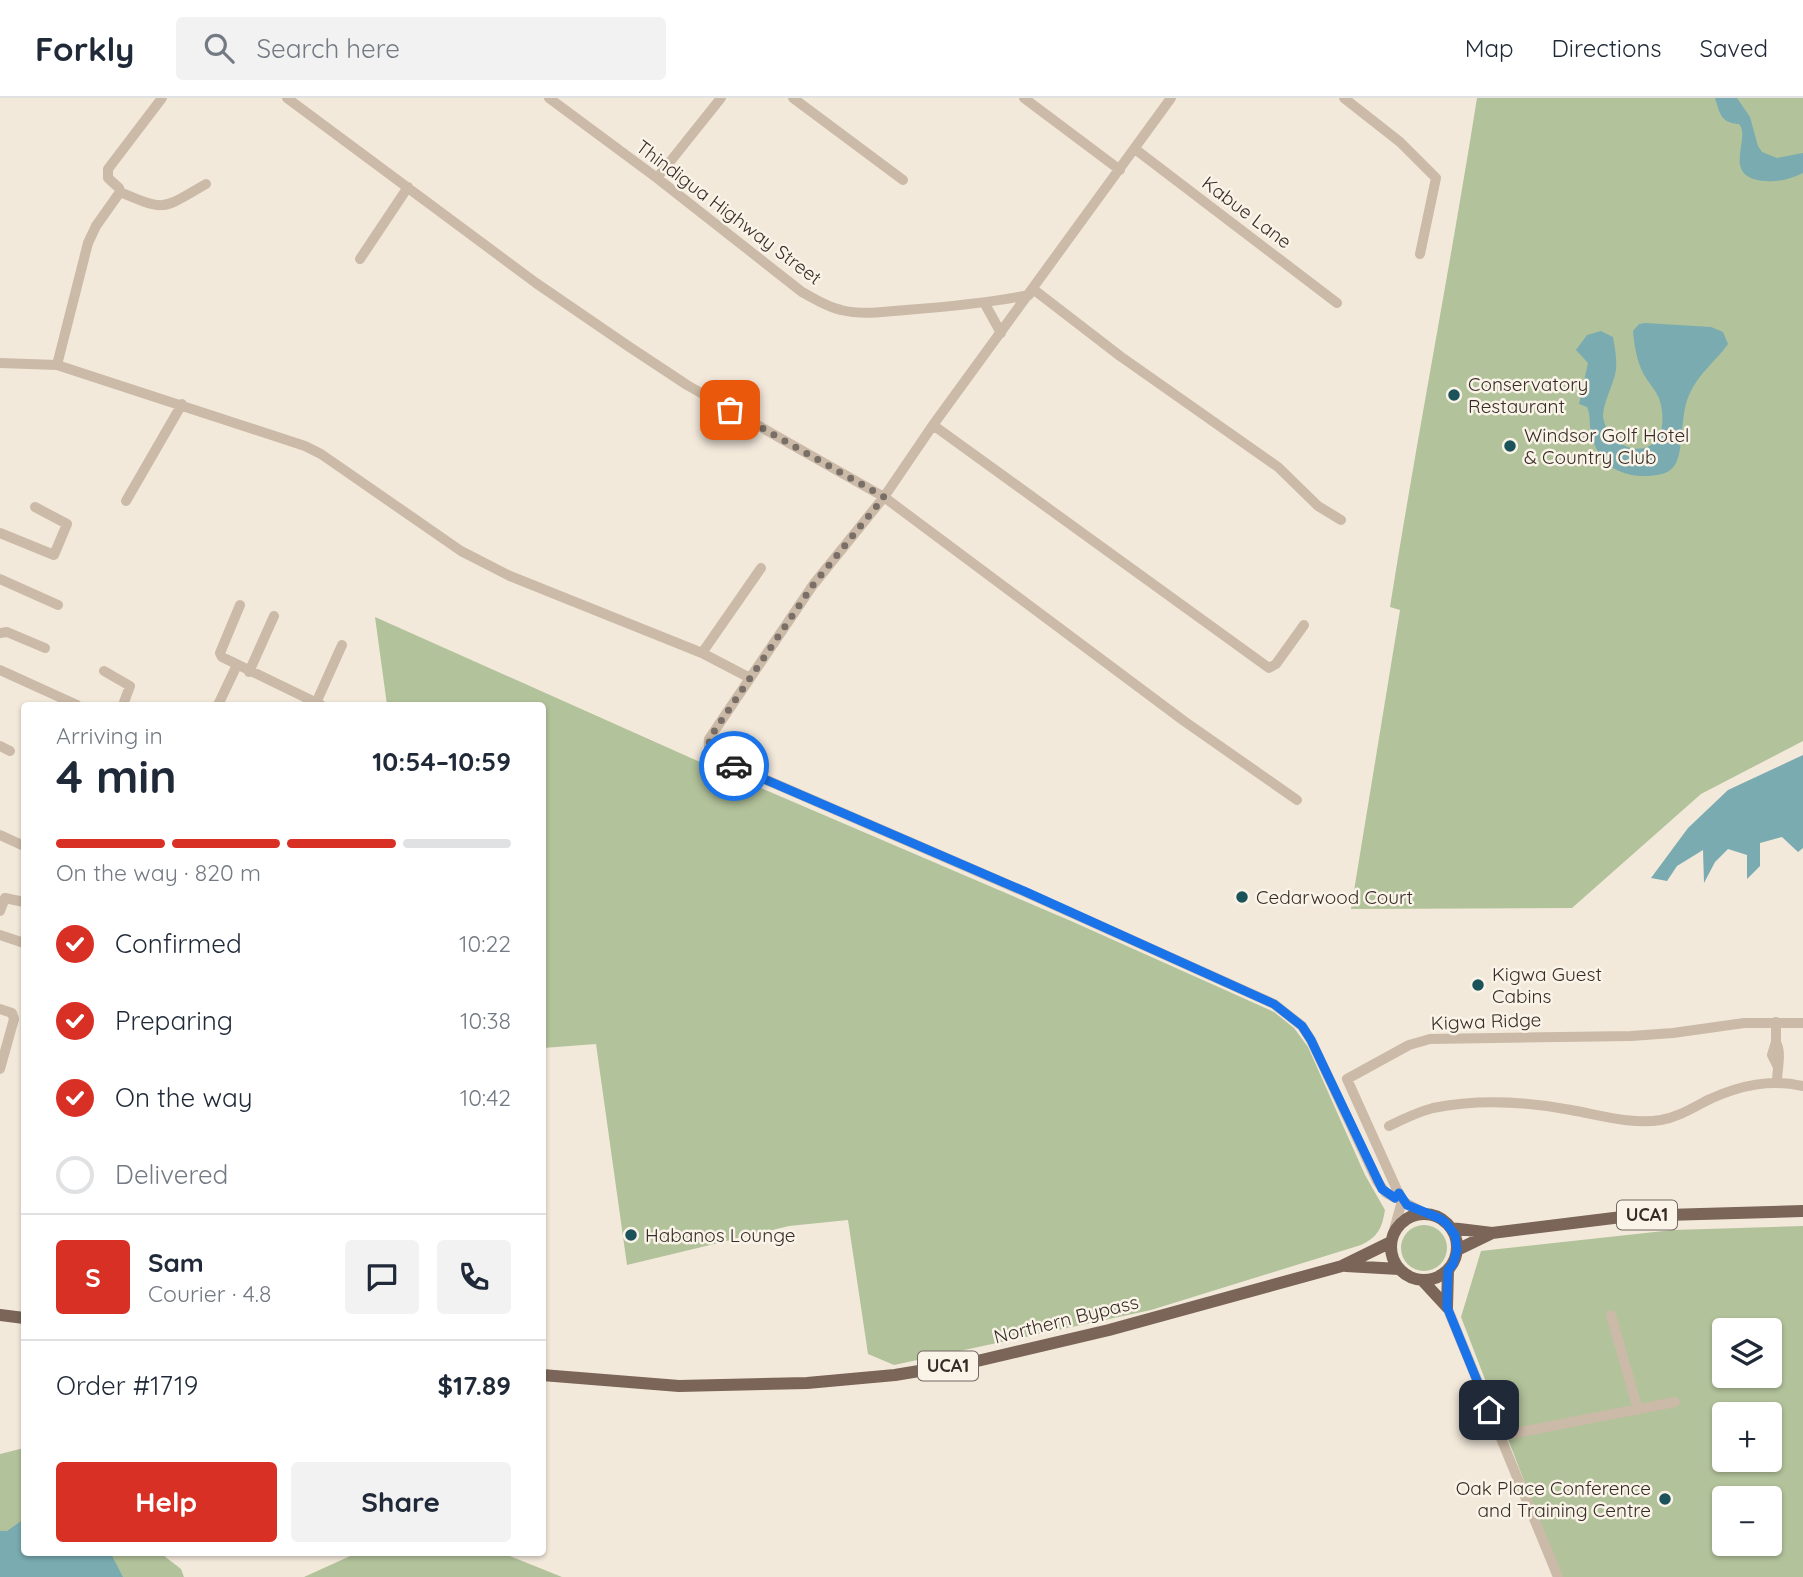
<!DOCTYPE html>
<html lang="en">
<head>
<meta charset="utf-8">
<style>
  :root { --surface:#fff; --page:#f2f2f3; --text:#1f2937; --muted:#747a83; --line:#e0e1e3; --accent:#d93025 }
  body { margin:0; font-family:Quicksand,sans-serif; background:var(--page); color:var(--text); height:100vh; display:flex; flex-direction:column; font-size:26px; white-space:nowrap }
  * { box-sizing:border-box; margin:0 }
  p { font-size:23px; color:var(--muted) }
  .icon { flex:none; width:38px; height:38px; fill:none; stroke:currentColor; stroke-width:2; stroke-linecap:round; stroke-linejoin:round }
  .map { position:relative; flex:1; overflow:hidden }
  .panel { position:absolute; left:21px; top:604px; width:525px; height:854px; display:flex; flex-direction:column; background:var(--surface); border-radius:7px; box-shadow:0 2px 5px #0004 }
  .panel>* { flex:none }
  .buttons { position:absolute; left:1712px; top:1220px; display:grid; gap:14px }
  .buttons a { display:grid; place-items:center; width:70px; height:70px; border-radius:7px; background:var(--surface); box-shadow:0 2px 5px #0004; font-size:35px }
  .pin { position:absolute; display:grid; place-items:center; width:60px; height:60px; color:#fff; margin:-30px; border-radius:14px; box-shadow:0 4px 10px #0006 }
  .courier { position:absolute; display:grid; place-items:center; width:70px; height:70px; margin:-35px; border:5px solid #1a73e8; border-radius:50%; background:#fff; color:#222; box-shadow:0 2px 9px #0007 }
  .overview em { font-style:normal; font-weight:700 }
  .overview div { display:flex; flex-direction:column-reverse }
  .overview { display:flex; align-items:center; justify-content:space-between; height:119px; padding:0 35px }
  h1 { font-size:46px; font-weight:700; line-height:52px }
  .bar { display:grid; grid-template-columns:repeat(4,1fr); gap:10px 7px; align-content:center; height:84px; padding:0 35px }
  .bar i { height:9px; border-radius:5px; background:var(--line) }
  .bar .selected { background:var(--accent) }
  .bar p { grid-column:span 4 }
  .line { display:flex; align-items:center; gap:18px; padding:0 35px; border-top:2px solid var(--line) }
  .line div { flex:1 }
  .round { display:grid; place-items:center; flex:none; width:74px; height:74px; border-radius:7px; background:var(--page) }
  ol { padding:0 35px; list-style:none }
  li { display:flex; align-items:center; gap:21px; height:77px }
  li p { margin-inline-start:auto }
  li .icon { padding:7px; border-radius:50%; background:var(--accent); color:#fff; stroke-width:4 }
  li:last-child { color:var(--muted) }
  li i { width:38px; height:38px; border:4px solid var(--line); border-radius:50% }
  .primary-button { display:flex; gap:14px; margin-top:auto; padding:14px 35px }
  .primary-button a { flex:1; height:80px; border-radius:7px; background:var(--accent); color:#fff; font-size:28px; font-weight:700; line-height:80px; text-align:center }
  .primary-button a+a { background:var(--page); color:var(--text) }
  header { display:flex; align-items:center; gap:42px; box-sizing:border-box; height:98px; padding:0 35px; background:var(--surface); border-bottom:2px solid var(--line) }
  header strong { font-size:33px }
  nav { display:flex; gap:38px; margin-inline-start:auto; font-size:24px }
  .search { width:490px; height:63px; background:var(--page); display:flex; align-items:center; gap:18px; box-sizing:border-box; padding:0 24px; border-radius:7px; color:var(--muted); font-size:26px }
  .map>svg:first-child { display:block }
</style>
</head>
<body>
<header>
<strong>Forkly</strong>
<div class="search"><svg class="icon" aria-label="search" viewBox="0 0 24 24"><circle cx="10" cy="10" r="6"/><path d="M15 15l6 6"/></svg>Search here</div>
<nav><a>Map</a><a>Directions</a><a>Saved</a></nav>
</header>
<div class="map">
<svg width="1803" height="1479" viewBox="0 0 1803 1479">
  <rect width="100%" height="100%" fill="#f3e9db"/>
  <path fill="#b2c29a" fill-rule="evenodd" d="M1477 0H1803V643L1701 696 1572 810 1351 811 1400 512 1390 509C1417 339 1450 170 1477 0Z
    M375 519 691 660 1071 823 1274 914 1294 930 1308 949 1365 1077 1385 1112C1382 1130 1378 1139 1361 1147L1151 1212 894 1267 868 1256 848 1122 789 1128 627 1167 596 946 543 950 542 607H387Z
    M1401 1150a23 23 0 1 1 46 0a23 23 0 1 1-46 0Z
    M1803 1128V1479H1561L1461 1219 1481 1153 1673 1132ZM1724 1232H1769V1278H1724ZM1724 1316H1769V1362H1724ZM1724 1400H1769V1446H1724Z
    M24 1350V1454H159L181 1471 184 1479H0V1356Z
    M359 1454H500L562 1479H304Z"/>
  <path fill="#79abb1" d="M1715 0H1737L1750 19 1758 48 1762 54 1777 60 1803 55V75C1791 81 1779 84 1766 83 1719 80 1752 40 1739 26 1721 25 1720 16 1715 0Z
    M1645 225 1711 229 1723 234 1728 246C1716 263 1698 276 1689 297 1680 317 1684 349 1676 365 1670 376 1660 377 1649 378 1618 379 1598 366 1591 335 1589 326 1591 318 1587 309L1579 306 1588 265 1576 252 1587 237 1601 233 1613 239C1615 251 1618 265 1615 277 1612 288 1603 307 1603 318 1605 340 1631 359 1651 347 1666 339 1664 311 1658 298 1654 290 1647 283 1643 275 1637 263 1634 247 1633 233L1639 226Z
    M1803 657V750L1798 754 1782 739 1760 745V768L1747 781V757L1728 751 1715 764 1704 785 1703 752 1677 768 1667 783 1651 780 1688 730 1728 692Z
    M24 1421V1454H110L123 1479H0V1433H7Z"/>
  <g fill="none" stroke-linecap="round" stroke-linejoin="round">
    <path stroke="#cbbaa7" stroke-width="10" d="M287 0 536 185 628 248 687 287 884 399 1184 623 1297 702
      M549 0 657 80 802 194C815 201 827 209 841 212 862 217 885 214 906 212 947 209 988 205 1029 197
      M793 0 903 82
      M1024 0 1120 72
      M1171 0 933 327 884 399 813 487 709 641C708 650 709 654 716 660L1025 794 1274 906 1302 928 1311 942 1377 1083 1386 1095 1395 1100 1399 1095
      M1344 0 1400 44 1436 80 1420 156
      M1135 51 1337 205
      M657 80 721 0
      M120 94C167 114 162 111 206 86
      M360 161 408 89
      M1033 191 1120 258 1278 369 1318 408 1341 422
      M985 206 1001 235
      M0 265 57 267 305 348 321 356 461 453 510 478 702 555 750 580
      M57 267 88 145 96 128 120 94 119 90 108 80V71L162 0
      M933 327 1269 570 1276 566 1304 527
      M126 403 182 306
      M0 435 54 457 67 426 35 409
      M0 481 58 507
      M240 507 220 555 222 559 321 607
      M0 535 7 534 45 550
      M702 555 761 470
      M0 572 77 607
      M104 573 130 588 123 607
      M249 574 274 518
      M316 605 342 547
      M218 607 237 567
      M0 648 10 653
      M0 737 24 748
      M0 813 5 800 24 804
      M0 837 24 845
      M0 911 12 915 14 921 0 971
      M1776 924V944L1772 957 1777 967
      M1776 944C1782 956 1777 970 1777 984
      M1389 1028C1403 1021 1418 1014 1433 1010 1477 1001 1528 1004 1571 1012 1600 1017 1632 1027 1661 1022 1679 1019 1694 1009 1710 1001 1741 987 1770 981 1803 988
      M1402 1103 1347 981 1409 947 1430 941 1631 938 1673 935 1744 925H1803
      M1402 1103 1426 1116
      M1392 1139 1402 1103
      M1447 1209 1558 1479
      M1611 1217 1638 1312
      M1500 1338 1675 1304"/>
    <path stroke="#7a6558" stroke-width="12" d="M1391 1149a33 33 0 1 1 66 0a33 33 0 1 1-66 0Z
      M1451 1130 1492 1135 1630 1118 1803 1113
      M1457 1152 1492 1135
      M1346 1168 1399 1171
      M1423 1183 1447 1209
      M1447 1209 1448 1172
      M0 1217 24 1220
      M542 1277 679 1288 807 1285 895 1277 973 1264 1109 1232 1342 1168 1391 1144"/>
  </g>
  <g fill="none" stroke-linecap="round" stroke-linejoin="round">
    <path stroke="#796f67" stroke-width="7" stroke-dasharray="0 12.6" d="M730 312 884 399 813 487 709 641 710 655 734 668"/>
    <path stroke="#1a73e8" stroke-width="9" d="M734 668 1026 794 1274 906 1302 928 1311 942 1382 1091 1395 1100 1399 1095 1407 1107 1439 1120 1446 1125 1455 1137 1457 1152 1453 1166 1448 1172 1447 1209 1489 1312"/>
  </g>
  <g fill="#1c525a" stroke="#faf3e8" stroke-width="2.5">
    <circle cx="1454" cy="297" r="7"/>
    <circle cx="1510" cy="348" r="7"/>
    <circle cx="1242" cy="799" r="7"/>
    <circle cx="1478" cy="887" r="7"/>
    <circle cx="631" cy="1137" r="7"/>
    <circle cx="1665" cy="1401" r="7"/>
  </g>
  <g text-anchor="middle" stroke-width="5" stroke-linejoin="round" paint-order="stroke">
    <g fill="#faf3e8" stroke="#726862" stroke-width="2">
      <rect x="1617" y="1102.5" width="60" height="29" rx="5"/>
      <rect x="918" y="1253.5" width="60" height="29" rx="5"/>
    </g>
    <g font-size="18" font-weight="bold" fill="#372d28">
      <text x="1647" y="1123">UCA1</text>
      <text x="948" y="1274">UCA1</text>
    </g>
    <g font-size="19" fill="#372d28" stroke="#faf3e8">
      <text transform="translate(729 114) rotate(37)" y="7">Thindigua Highway Street</text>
      <text transform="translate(1247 114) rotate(37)" y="7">Kabue Lane</text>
      <text transform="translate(1486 923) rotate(-2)" y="7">Kigwa Ridge</text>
      <text transform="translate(1066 1221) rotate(-14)" y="7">Northern Bypass</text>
    </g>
    <g font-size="19" fill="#372d28" stroke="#faf3e8" text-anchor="start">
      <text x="1468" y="293">Conservatory<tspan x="1468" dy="22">Restaurant</tspan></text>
      <text x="1524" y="344">Windsor Golf Hotel<tspan x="1524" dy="22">&amp; Country Club</tspan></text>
      <text x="1256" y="806">Cedarwood Court</text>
      <text x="1492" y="883">Kigwa Guest<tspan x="1492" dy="22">Cabins</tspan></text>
      <text x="645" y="1144">Habanos Lounge</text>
      <text x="1651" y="1397" text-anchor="end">Oak Place Conference<tspan x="1651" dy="22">and Training Centre</tspan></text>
    </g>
  </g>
</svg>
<div class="buttons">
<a><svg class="icon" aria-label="layers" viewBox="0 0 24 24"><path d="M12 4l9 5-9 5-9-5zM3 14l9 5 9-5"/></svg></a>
<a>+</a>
<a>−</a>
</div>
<div class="pin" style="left:730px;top:312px;background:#ea580c"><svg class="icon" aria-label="bag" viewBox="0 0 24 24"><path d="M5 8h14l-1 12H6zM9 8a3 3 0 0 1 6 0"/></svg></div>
<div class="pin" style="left:1489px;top:1312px;background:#1f2937"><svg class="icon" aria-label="home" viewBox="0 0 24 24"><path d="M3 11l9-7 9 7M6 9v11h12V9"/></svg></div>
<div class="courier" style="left:734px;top:668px"><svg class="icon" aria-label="car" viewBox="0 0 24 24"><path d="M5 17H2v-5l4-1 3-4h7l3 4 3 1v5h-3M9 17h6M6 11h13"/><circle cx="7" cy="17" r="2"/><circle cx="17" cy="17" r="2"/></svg></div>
<section class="panel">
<div class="overview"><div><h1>4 min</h1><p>Arriving in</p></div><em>10:54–10:59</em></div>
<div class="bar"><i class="selected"></i><i class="selected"></i><i class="selected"></i><i></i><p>On the way · 820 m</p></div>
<ol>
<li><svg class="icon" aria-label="check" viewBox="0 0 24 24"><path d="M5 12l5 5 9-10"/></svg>Confirmed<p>10:22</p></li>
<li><svg class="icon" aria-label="check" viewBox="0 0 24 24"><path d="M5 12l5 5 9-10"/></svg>Preparing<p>10:38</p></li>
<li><svg class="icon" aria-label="check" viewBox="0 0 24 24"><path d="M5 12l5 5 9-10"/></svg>On the way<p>10:42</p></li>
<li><i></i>Delivered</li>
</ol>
<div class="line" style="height:126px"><b class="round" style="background:var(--accent);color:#fff">S</b><div><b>Sam</b><p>Courier · 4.8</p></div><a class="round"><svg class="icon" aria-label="chat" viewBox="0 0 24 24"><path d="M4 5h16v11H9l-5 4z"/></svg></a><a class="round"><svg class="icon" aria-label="phone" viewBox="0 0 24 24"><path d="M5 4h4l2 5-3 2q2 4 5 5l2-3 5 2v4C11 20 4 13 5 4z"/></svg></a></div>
<div class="line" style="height:91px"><div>Order #1719</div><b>$17.89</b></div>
<div class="primary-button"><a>Help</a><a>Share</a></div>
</section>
</div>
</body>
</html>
